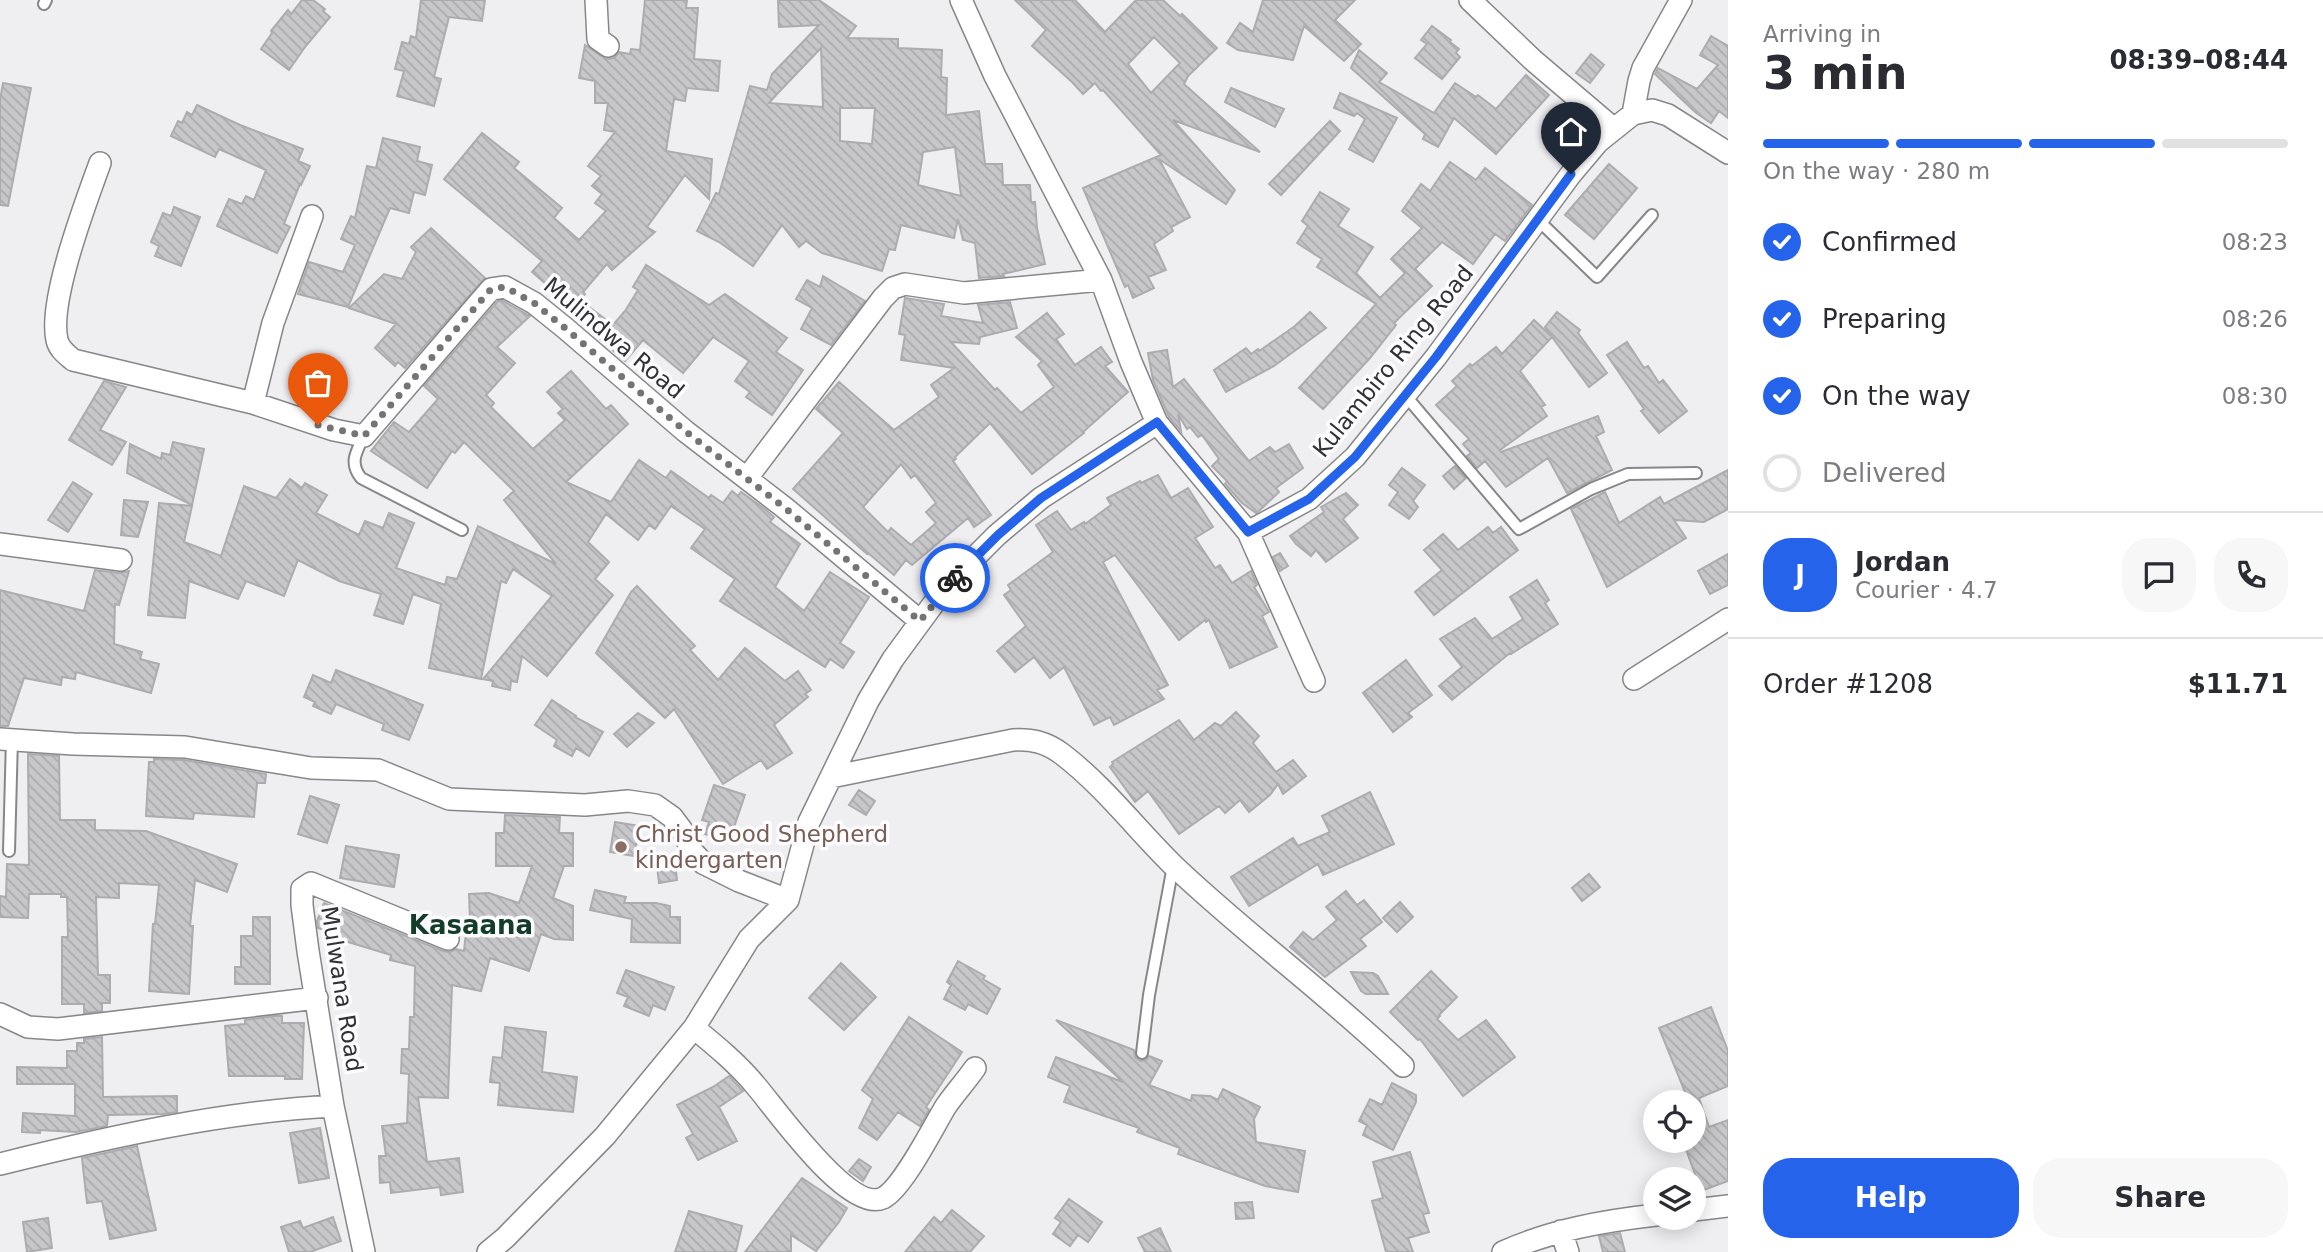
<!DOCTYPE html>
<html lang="en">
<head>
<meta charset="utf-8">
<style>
  :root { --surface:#fff; --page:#f7f7f7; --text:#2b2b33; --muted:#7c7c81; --line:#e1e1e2; --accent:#2563eb }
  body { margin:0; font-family:"DejaVu Sans",sans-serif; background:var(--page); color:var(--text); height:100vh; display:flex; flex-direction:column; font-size:26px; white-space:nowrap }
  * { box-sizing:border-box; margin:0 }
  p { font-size:23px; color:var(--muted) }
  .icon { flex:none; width:38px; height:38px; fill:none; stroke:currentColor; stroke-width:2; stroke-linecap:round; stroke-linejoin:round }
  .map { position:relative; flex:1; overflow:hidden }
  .panel { display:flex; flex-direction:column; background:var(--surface); width:595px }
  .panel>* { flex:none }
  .buttons { position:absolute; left:1643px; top:1090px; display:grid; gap:14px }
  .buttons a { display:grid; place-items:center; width:63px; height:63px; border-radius:50%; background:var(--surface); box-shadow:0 4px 18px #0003; font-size:35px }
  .pin { position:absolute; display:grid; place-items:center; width:60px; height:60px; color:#fff; margin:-72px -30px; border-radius:50% 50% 50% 0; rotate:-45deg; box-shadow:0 0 7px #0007 }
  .pin .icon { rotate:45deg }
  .courier { position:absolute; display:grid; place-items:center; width:70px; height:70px; margin:-35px; border:5px solid #2563eb; border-radius:50%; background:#fff; color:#222; box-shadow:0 2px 9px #0007 }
  .head em { font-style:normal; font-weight:700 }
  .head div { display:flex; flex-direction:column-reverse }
  .head { display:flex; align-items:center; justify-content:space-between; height:119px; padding:0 35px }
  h1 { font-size:46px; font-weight:700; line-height:52px }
  .bar { display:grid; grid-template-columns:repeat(4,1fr); gap:10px 7px; align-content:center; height:84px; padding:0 35px }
  .bar i { height:9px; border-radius:5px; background:var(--line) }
  .bar .on { background:var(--accent) }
  .bar p { grid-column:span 4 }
  .line { display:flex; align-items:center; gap:18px; padding:0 35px; border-top:2px solid var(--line) }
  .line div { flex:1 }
  .round { display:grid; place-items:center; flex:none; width:74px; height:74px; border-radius:28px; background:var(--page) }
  ol { padding:0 35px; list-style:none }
  li { display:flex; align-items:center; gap:21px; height:77px }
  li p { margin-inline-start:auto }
  li .icon { padding:7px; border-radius:50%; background:var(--accent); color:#fff; stroke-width:4 }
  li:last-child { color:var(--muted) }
  li i { width:38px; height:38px; border:4px solid var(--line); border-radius:50% }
  .cta { display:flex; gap:14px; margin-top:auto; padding:14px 35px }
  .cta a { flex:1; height:80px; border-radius:28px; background:var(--accent); color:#fff; font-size:28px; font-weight:700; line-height:80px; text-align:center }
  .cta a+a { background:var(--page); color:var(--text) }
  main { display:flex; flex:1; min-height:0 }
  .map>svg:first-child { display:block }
</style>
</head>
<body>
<main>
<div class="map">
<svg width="1728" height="1252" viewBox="0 0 1728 1252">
  <defs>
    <pattern id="building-back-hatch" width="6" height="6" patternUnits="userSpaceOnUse" patternTransform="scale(1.75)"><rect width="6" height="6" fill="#c7c7ca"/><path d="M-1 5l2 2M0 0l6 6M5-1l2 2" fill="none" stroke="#ababae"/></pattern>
  </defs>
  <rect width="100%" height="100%" fill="#efeff2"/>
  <path fill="url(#building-back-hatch)" stroke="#acacb0" stroke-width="2" fill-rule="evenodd" d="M302 0H313L325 9 323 11 330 17 305 47 289 70 261 49 272 33 271 31 288 10 291 14Z
    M421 0H485L482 21 449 17 434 77 441 79 434 106 397 96 404 71 395 69 402 42 409 44 411 36 416 38Z
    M645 0H687L686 8H698L694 59 720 61 718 91 687 88 685 101 674 99 666 151 712 159 709 199 685 175 647 227 655 232 612 270 607 264 583 292 585 294 580 300 613 325 625 311 638 290 633 287 646 265 709 305 725 294 787 338 776 352 803 370 772 415 746 397 750 392 735 381 749 361 713 337 683 373 643 340 625 361 592 332 593 330 552 297 556 293 532 272 542 261 444 179 482 133 519 162 514 168 562 208 554 218 579 240 606 211 595 203 602 194 592 186 601 176 588 166 615 132 604 130 608 103H595V81L579 78 585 45 606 59 614 58 619 52 630 54 631 49 640 50Z
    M778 0H819L856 26 847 38 898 39V48L942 50 941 77 947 78 946 115 979 111 985 164H1002L1003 185H1030L1031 202H1035L1037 228 1045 264 1003 274 1004 276 979 278 975 243 963 240 958 219 954 238 901 225 895 250 889 249 882 271 822 253 806 241 799 247 782 225 753 266 719 242 697 231 716 193 719 194 750 86 767 90 772 74 819 25 779 27ZM821 48 823 107 769 103 778 93ZM840 108H875L872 144 840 141ZM955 147 961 196 918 185 923 152Z
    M1015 0H1075L1105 32 1136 0H1163L1180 16 1182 14 1217 48 1188 76 1184 84 1260 152 1173 120 1235 190 1226 204 1159 159 1190 217 1171 227 1173 231 1154 244 1166 270 1148 277 1154 288 1133 298 1128 285 1125 287 1083 188 1161 155 1103 90 1101 91 1095 83 1083 94 1072 82 1032 46 1046 30ZM1154 37 1180 63 1151 93 1128 64Z
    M1263 0H1355L1335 20 1361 44 1344 61 1304 26 1293 60 1238 50 1227 43 1240 23 1253 32Z
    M1432 26 1451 40 1450 42 1459 49 1456 53 1460 57 1442 79 1415 58 1427 44 1421 40Z
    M1711 36 1728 46V118L1719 111 1711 123 1695 112 1655 74 1658 68 1697 89 1718 65 1700 55Z
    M1359 50 1387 73 1379 82 1434 113 1455 83 1476 97 1478 95 1496 109 1526 75 1549 95 1496 154 1454 118 1438 147 1423 139 1425 134 1351 68Z
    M1591 54 1604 65 1590 83 1576 73Z
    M3 83 31 88 8 206 0 205V100Z
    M1231 88 1284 109 1275 127 1225 102Z
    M1340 93 1397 118 1373 162 1349 149 1365 119 1357 113 1354 116 1334 108Z
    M197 105 240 125 303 149 298 161 310 166 301 185 300 184 287 216 284 224 290 227 277 253 217 226 229 199 242 204 246 196 254 200 266 170 219 149 215 157 171 136 178 121 182 123 187 112 192 115Z
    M1330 121 1340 131 1281 195 1269 184Z
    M383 138 420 147 417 161 432 165 425 195 414 192 409 213 390 208 348 307 298 294 309 262 343 272 355 245 341 239 351 216 355 218 367 166 376 168Z
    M1450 162 1476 180 1485 168 1532 205 1505 241 1495 234 1473 264 1442 242 1415 269 1432 286 1394 323 1396 325 1370 358 1323 409 1299 388 1376 304 1317 267 1322 259 1297 243 1308 226 1302 221 1320 192 1349 209 1338 226 1373 247 1356 273 1380 298 1405 273 1391 259 1422 228 1402 211 1421 184 1430 191Z
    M1609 164 1637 188 1594 239 1565 215Z
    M174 207 200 217 181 266 155 256 159 246 151 242 163 213 171 216Z
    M431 228 485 278 405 368 398 362 395 366 375 348 396 324 349 308 384 274 402 279 416 252 411 247Z
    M823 276 865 301 831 345 801 329 812 308 796 299 807 280 820 287Z
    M905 298 944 304 941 316 983 323 978 305 1010 302 1017 328 980 337 979 344 951 342 995 390 997 388 1021 413 1054 387 1038 365 1042 361 1016 337 1047 313 1064 334 1056 339 1075 365 1101 347 1112 362 1105 366 1128 392 1083 432 1084 433 1032 474 990 423 955 457 956 459 953 461 991 515 974 527 968 518 912 565 906 560 894 575 868 553 867 554 793 489 843 433 816 409 839 382 894 430 939 397 931 385 954 368 901 360 905 335 899 334ZM901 464 911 478 915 475 936 503 926 512 936 523 911 545 891 528 888 532 863 507Z
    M498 301H503L530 316 497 347 515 363 486 395 494 403 491 407 533 449 565 420 558 413 563 409 547 392 571 371 606 409 611 405 628 424 566 482 611 502 639 460 666 478 671 471 709 498 711 495 723 503 732 491 738 496 741 492 766 510 774 517 770 522 800 544 775 587 804 611 830 572 869 597 840 643 854 652 843 668 830 659 825 667 720 601 735 579 691 548 705 529 671 506 655 529 649 525 638 540 606 514 588 542 609 562 595 579 613 595 547 676 522 656 517 682 511 681 510 690 492 686 493 681 483 679 552 596 513 569 506 583 501 581 481 679 429 668 441 604 413 594 403 624 374 615 381 594 339 581 298 560 284 596 246 581 238 599 189 581 185 618 148 615 159 503 192 506 184 542 221 556 244 486 276 498 290 479 302 488 305 483 327 495 316 513 359 535 365 521 383 528 389 513 414 523 396 568 445 585 447 577 457 579 478 526 556 564 504 500 514 491 464 442 455 453 452 451 427 488 371 451 394 422 409 432 438 399 424 386Z
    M1310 312 1326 328 1274 366 1226 392 1214 370 1246 348 1251 354 1258 349 1259 351 1295 326Z
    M1557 312 1580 330 1578 333 1607 373 1589 387 1552 337 1520 371 1545 405 1541 407 1547 416 1500 450 1501 452 1598 416 1604 432 1596 436 1612 470 1567 493 1548 458 1506 487 1485 461 1477 468 1467 456 1471 453 1463 444 1469 439 1436 405 1457 386 1452 381 1470 364 1472 366 1496 347 1502 354 1534 320 1551 336 1545 327Z
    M1627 342 1644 368 1648 366 1659 383 1663 380 1687 411 1659 433 1641 411 1644 409 1607 355Z
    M1167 350 1173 387 1184 379 1249 461 1270 447 1275 452 1289 444 1303 468 1276 488 1279 492 1259 511 1256 513 1242 503 1225 484 1227 481 1212 466 1219 459 1202 435 1198 437 1190 427 1187 429 1178 414 1181 431 1169 417 1153 380 1148 353Z
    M104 381 126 387 100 430 126 442 112 465 69 440Z
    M173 442 204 449 192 505 127 473 130 444 161 459 162 453 170 455Z
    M1455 466 1466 478 1454 489 1443 476Z
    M1402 468 1425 485 1413 501 1418 507 1409 519 1389 505 1398 492 1389 485Z
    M1728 470V509L1704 522 1674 520 1686 538 1607 587 1571 509 1605 492 1619 523 1660 497 1664 504Z
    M1158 475 1171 498 1188 488 1213 527 1195 538 1215 568 1220 565 1232 583 1251 571 1257 585 1254 587 1269 612 1262 616 1277 647 1230 668 1209 620 1206 622 1205 620 1179 640 1115 555 1103 562 1168 685 1157 690 1164 699 1114 725 1110 717 1094 725 1064 667 1050 678 1034 657 1015 672 997 651 1026 626 1004 595 1011 590 1008 585 1053 552 1036 525 1057 511 1071 530 1084 522 1085 524 1111 505 1107 498 1140 481 1141 483Z
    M73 482 92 494 68 532 48 520Z
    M1346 493 1358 505 1343 519 1358 538 1326 562 1316 550 1311 556 1296 544 1290 536 1324 512 1321 507Z
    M124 500 148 502 138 537 121 535Z
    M1488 527 1493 533 1501 527 1518 550 1434 615 1415 592 1442 570 1424 550 1443 534 1458 550Z
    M1280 553 1288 566 1280 571 1273 557Z
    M1728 554V585L1710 594 1698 571Z
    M95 570 119 573 129 571 119 605 115 604 114 644 142 652 140 659 159 664 151 693 76 672 75 679 62 677 61 685 24 678 8 726H0V590L84 611Z
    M1537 580 1549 600 1545 603 1558 624 1511 654 1510 653 1452 700 1439 686 1462 667 1440 639 1475 618 1492 639 1523 619 1510 597Z
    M637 586 695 646 690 650 718 680 745 648 785 681 798 671 811 690 805 694 808 697 774 725 792 753 767 769 761 760 723 784 674 709 665 718 596 653 631 592Z
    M1406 660 1432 695 1408 713 1412 717 1393 732 1363 693Z
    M336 670 423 705 409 740 382 730 384 724 336 704 331 714 313 706 315 702 304 697 313 675 331 683Z
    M552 700 576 716 575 717 603 732 589 756 576 748 572 756 554 746 557 740 535 725Z
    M1236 712 1259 736 1253 743 1276 772 1293 760 1306 776 1283 794 1278 784 1270 795 1249 812 1240 800 1225 813 1219 806 1179 834 1148 791 1135 802 1110 767 1113 764 1112 762 1179 720 1194 740 1215 723 1221 726Z
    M638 713 654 723 627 747 614 734Z
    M28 754 59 756 60 820H95V830L146 831 237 864 227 892 195 880 190 926H193L189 994 149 991 153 924H155L159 885 119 883V898L96 897 98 975H110V1003H102V1011L84 1013V1004H62V937H68L67 897H61V894H29L28 918 0 917V896L6 897 7 864 29 865Z
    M154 759 184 760 266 774 265 783H257L254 817 194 813 193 819 146 816 149 762H154Z
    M714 785 745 795 733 830 729 829 725 840 705 834 709 822 702 820Z
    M859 790 875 801 866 815 849 805Z
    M1370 792 1394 844 1323 875 1318 864 1249 906 1231 877 1293 838 1298 846 1330 832 1322 816Z
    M310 796 339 805 327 843 298 834Z
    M505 815 560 817 559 833H573V866H564L553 898 573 906V940L554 939 541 934 529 971 490 958 481 991 452 985 448 1098 418 1097 427 1162 459 1158 463 1192 441 1195 440 1187 391 1193 390 1182 380 1183 379 1156H386L382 1126 407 1123 409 1074 401 1073 402 1049H409L410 1017H414L415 966 390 960 391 955 325 935 326 931 318 928 317 921 324 903 443 951 450 952 456 949 464 951 467 922H470L469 894 489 893 519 903 532 866H496V833H504Z
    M615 822 640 826 634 856 610 852Z
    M346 846 399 855 394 887 340 878Z
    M674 855 677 880 659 883 656 857Z
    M1589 874 1600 887 1582 901 1572 888Z
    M595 890 626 897 624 903H656L670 906V917H680V943L631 942 632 919 590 910Z
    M1346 891 1357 905 1364 900 1382 922 1360 939 1366 946 1325 977 1290 947 1303 932 1313 940 1337 920 1326 907Z
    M1400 902 1413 917 1397 932 1383 918Z
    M253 917H270V984H235V967H241V936H253Z
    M958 961 985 976 983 979 1000 989 987 1014 968 1004 965 1010 944 999 951 985 947 982Z
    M841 963 876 997 844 1030 809 998Z
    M626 970 674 987 665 1010 653 1005 649 1016 624 1006 628 997 617 993Z
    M1431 971 1457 997 1439 1015 1440 1016 1437 1019 1458 1040 1486 1020 1515 1057 1463 1096 1420 1039 1418 1040 1390 1012Z
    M1351 972 1373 973 1378 976 1388 994H1366L1361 991Z
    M1711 1007 1728 1051V1086L1699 1098 1709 1127 1728 1120V1181L1701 1191 1683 1141H1694V1100L1689 1102 1659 1028Z
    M275 1016H282V1023H304L302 1079H285V1076H229L225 1026 245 1024V1020Z
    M909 1017 962 1052 926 1107 929 1110 920 1126 898 1112 877 1140 859 1128 873 1099 862 1090Z
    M1056 1020 1134 1050 1135 1057 1140 1061 1146 1060 1149 1056 1162 1061 1149 1085 1191 1101 1192 1095 1210 1096 1218 1100 1223 1089 1260 1107 1254 1119 1256 1142 1305 1151 1298 1192 1265 1186 1178 1154 1180 1148 1137 1132 1139 1128 1064 1102 1070 1086 1048 1077 1056 1057 1123 1082Z
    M505 1027 546 1032 542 1072 577 1077 573 1112 498 1105 500 1083 490 1082 493 1057 502 1058Z
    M102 1037 103 1097 177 1096V1112L163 1114 108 1115 107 1126 76 1132 40 1130V1133L22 1132 23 1113 75 1116V1084H17V1067L67 1068V1051H77V1043H84V1039Z
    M729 1076 743 1091 719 1107 737 1141 698 1160 686 1138 693 1134 677 1105 713 1087Z
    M1392 1083 1416 1095V1102L1393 1150 1363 1135 1367 1125 1359 1121 1370 1099 1382 1105Z
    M320 1128 329 1178 299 1183 290 1133Z
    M137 1146 156 1230 110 1239 102 1201 87 1203 82 1158Z
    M1410 1152 1429 1213 1423 1214 1429 1232 1408 1238 1413 1252H1386L1372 1201 1383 1198 1373 1162Z
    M859 1159 871 1167 863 1181 849 1171Z
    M802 1178 847 1208 839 1222 816 1251 791 1235V1252H745Z
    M1069 1199 1102 1222 1088 1242 1078 1235 1070 1246 1053 1234 1061 1222 1055 1218Z
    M1252 1202 1254 1218 1236 1219 1235 1203Z
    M952 1210 984 1236 970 1252H905L934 1217 941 1223Z
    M689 1211 742 1226 736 1252H675Z
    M333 1217 341 1241 310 1252H289L281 1227 300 1221 303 1228Z
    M48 1218 52 1248 27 1252 23 1222Z
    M1160 1228 1171 1252H1145L1138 1238Z
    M1620 1233 1625 1252H1603L1599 1236Z"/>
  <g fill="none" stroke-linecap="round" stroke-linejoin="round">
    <defs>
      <path id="lane" d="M44 4 46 0
        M1538 220 1597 277 1652 215
        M1405 395 1519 529 1591 489 1628 474 1696 473
        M364 436C356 452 349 463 361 478L462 530
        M9 851 12 738
        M1142 1053 1149 995 1173 866"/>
      <path id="street" d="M596 0 598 39 608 46
        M961 0 995 76 1101 280 1131 362 1157 423 1248 532 1309 499 1355 457 1436 357 1571 174 1598 142 1633 114 1652 110 1668 115 1728 153
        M1470 0 1534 61 1614 129
        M1633 114 1639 81 1643 68 1681 0
        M100 163C86 202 48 301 57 340 59 349 66 354 73 360L253 403 334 430 364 436 491 289 505 287 534 303 565 328 685 431 785 508 920 621
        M253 403 273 323 312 216
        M747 478 883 298 893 288 905 284 964 293 1101 280
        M1248 532 1314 681
        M0 544 121 560
        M1634 679 1728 619
        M0 739 73 744 185 747 311 768 378 770 449 799 585 805 628 801 655 805 672 817 684 833 691 850 703 863 739 881 788 900
        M831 777 1013 740C1032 739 1046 742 1062 754 1104 786 1137 830 1175 867 1248 936 1330 996 1403 1066
        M0 1014 28 1027 58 1029 317 998
        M694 1028C716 1046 738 1064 756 1086 776 1109 849 1214 883 1198 903 1188 933 1127 946 1106 955 1093 966 1081 975 1068
        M0 1164C109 1137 220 1112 333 1106
        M1694 1210 1728 1206
        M1561 1231 1568 1252
        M364 1252 333 1106 308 951 302 905V889L311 883 448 939
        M488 1252 505 1238 605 1136 694 1028 749 939 788 900 809 822 868 701 893 659 948 584 997 535 1041 498 1157 423
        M1503 1252C1552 1230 1603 1221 1656 1215"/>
    </defs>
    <use href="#lane" stroke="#87878a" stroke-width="14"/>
    <use href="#street" stroke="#87878a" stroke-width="24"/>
    <use href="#lane" stroke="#fff" stroke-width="10"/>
    <use href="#street" stroke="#fff" stroke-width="21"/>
  </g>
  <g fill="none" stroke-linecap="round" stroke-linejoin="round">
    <path stroke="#747476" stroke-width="7" stroke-dasharray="0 12.6" d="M318 425 364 436 491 289 505 287 534 303 565 328 685 431 785 508 920 621 955 578"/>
    <path stroke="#2563eb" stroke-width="9" d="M955 578 998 535 1041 498 1157 422 1248 532 1309 499 1355 457 1436 357 1571 174"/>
  </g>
  <circle fill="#8d6e63" stroke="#fcfcff" stroke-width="2.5" cx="621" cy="847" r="7"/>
  <g text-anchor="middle" stroke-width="7" stroke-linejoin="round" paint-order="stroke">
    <g font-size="23" fill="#313133" stroke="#fcfcff">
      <text transform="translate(614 338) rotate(40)" y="8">Mulindwa Road</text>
      <text transform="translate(1393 361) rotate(-51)" y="8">Kulambiro Ring Road</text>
      <text transform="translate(342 989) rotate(81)" y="8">Mulwana Road</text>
    </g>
    <g font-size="23" fill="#785e54" stroke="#fcfcff" text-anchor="start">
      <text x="635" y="842">Christ Good Shepherd<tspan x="635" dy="26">kindergarten</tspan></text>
    </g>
    <g font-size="26" font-weight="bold" fill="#133d28" stroke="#fcfcff">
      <text x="471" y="934">Kasaana</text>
    </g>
  </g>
</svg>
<div class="buttons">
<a><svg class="icon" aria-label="locate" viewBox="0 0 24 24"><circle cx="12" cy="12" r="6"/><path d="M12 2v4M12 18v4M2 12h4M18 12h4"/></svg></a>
<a><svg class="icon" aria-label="layers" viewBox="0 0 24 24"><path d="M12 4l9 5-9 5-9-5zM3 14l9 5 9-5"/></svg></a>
</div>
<div class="pin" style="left:318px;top:425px;background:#ea580c"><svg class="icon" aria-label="bag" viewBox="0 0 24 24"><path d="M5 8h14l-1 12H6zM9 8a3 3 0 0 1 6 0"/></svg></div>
<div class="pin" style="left:1571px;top:174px;background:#1f2937"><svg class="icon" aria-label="home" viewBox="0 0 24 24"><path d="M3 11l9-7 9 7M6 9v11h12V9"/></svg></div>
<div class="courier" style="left:955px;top:578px"><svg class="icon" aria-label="bike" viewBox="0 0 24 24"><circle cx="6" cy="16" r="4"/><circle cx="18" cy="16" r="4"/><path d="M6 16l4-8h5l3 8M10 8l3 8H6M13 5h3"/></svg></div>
</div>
<section class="panel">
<div class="head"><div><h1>3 min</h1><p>Arriving in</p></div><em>08:39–08:44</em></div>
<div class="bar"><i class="on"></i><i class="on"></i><i class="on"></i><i></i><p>On the way · 280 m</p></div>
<ol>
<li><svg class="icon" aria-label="check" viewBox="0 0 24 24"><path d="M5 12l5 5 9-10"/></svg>Confirmed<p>08:23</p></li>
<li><svg class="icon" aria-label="check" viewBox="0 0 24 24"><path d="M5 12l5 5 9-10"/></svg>Preparing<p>08:26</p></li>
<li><svg class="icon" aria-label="check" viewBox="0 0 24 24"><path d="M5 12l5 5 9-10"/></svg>On the way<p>08:30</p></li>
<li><i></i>Delivered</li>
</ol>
<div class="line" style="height:126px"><b class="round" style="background:var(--accent);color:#fff">J</b><div><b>Jordan</b><p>Courier · 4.7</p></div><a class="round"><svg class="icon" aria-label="chat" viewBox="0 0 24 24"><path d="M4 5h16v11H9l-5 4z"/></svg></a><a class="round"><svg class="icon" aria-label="phone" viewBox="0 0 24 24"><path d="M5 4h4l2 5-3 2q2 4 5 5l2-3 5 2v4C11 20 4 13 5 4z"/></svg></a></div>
<div class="line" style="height:91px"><div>Order #1208</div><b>$11.71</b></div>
<div class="cta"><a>Help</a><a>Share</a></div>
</section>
</main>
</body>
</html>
